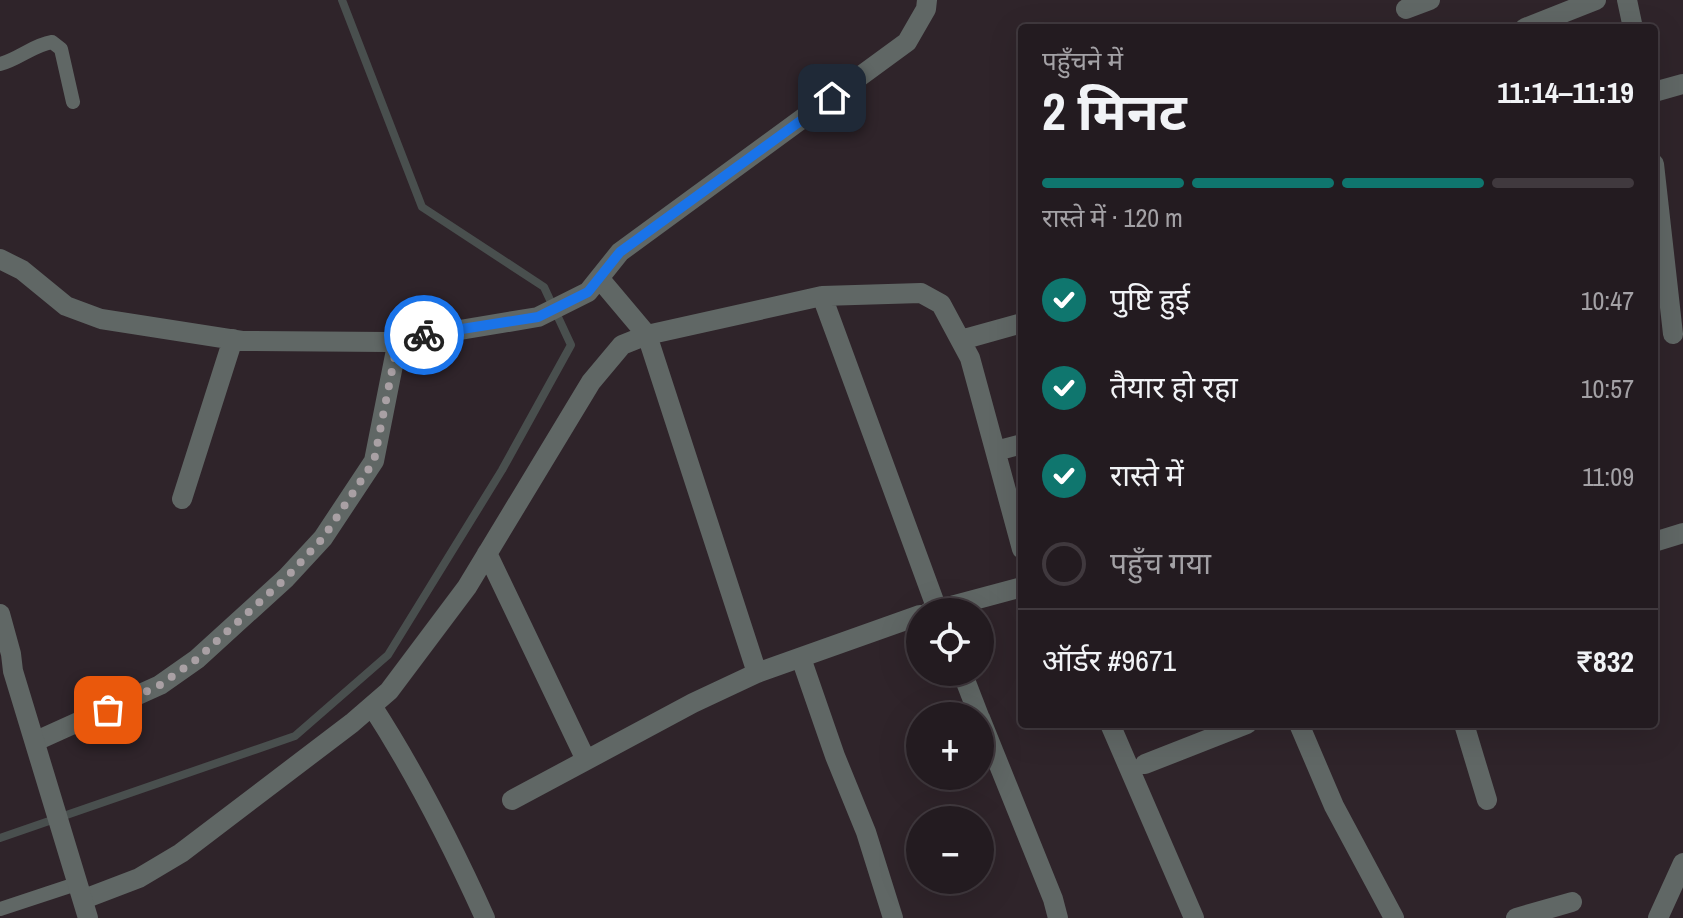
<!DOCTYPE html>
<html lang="hi">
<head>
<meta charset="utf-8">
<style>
  :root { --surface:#231b20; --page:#2b2429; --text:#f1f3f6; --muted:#a3a1a5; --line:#40393e; --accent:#0f766e }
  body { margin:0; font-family:"Archivo Narrow","Noto Sans Devanagari",sans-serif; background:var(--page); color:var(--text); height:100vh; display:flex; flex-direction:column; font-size:30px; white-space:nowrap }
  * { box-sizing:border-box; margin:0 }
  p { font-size:26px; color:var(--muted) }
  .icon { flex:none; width:44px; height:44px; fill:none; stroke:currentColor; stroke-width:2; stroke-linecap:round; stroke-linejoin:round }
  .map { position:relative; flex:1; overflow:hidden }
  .panel { position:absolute; left:1018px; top:24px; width:640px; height:704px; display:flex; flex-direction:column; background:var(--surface); border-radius:8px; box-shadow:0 8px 32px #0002,0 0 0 2px var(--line) }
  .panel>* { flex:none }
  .controls { position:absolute; left:906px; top:598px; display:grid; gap:16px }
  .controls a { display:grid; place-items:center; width:88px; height:88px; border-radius:50%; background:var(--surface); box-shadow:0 8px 32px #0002,0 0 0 2px var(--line); font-size:40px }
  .pin { position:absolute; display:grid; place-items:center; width:68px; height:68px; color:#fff; margin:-34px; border-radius:16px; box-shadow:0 4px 12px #0006 }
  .courier { position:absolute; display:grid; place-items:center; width:80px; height:80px; margin:-40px; border:6px solid #1a73e8; border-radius:50%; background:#fff; color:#222; box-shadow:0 2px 10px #0007 }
  .summary em { font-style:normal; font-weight:700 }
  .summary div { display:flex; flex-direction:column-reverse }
  .summary { display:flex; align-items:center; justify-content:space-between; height:136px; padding:0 24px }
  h1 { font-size:52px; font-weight:700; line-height:60px }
  .bar { display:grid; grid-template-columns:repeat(4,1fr); gap:12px 8px; align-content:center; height:96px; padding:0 24px }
  .bar i { height:10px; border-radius:6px; background:var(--line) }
  .bar .active { background:var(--accent) }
  .bar p { grid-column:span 4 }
  .line { display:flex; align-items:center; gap:20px; padding:0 24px; border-top:2px solid var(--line) }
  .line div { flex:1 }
  ol { padding:0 24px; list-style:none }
  li { display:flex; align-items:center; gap:24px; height:88px }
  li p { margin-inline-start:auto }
  li .icon { padding:8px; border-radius:50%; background:var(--accent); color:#fff; stroke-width:4 }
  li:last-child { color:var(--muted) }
  li i { width:44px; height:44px; border:4px solid var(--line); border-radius:50% }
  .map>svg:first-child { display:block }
</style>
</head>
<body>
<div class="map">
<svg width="1683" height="918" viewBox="0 0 1683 918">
  <rect width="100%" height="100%" fill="#2f242a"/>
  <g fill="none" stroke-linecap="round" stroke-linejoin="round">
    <path stroke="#494f4e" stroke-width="8" d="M0 838 295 736 388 655 502 470 571 345 544 287 422 207 342 0"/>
    <path stroke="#606765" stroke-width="14" d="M0 64C19 59 33 45 52 42L61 49 73 102
      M0 909 79 883"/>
    <path stroke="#606765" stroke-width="20" d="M1627 0 1633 28
      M1406 9 1430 0
      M1525 28 1596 0
      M1654 92 1683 84
      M1654 164 1673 334
      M0 259 22 270 66 306 101 319 242 341 388 342 538 317 588 292 620 252 907 42 926 9 927 0
      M599 278 647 335 757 673
      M822 296 921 293 941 304 970 358 1022 549
      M961 340 1022 323
      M996 451 1022 444
      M182 499 233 339
      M1654 542 1683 533
      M487 553 586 760
      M929 612 1022 587
      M801 658 835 756 866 832 893 918
      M962 672 979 716
      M372 706C416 774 452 845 485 918
      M980 718 1053 899 1058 918
      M1110 724 1194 918
      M1299 724 1334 806 1394 918
      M1464 724 1487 800
      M36 741 160 685 197 659 286 578 323 538 374 461 398 340
      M1145 764 1247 724
      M512 800 693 703 757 673 920 615
      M84 899 139 878 181 853 352 723 389 691 467 587 591 382 622 345 647 335 822 296 938 612
      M1516 918 1572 902
      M1658 918 1683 863"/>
    <path stroke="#606765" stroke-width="20" d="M0 614 11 654 13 671 88 918"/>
  </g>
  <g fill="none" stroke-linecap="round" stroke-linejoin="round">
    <path stroke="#a9a0a4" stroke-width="8" stroke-dasharray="0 14.4" d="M108 710 160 685 197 659 286 578 323 538 374 461 398 340 424 335"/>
    <path stroke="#1a73e8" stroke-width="10" d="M424 335 538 317 588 292 620 252 832 98"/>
  </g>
</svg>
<div class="controls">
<a><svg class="icon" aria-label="locate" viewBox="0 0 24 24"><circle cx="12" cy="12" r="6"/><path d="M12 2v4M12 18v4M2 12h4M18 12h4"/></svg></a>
<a>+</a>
<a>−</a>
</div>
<div class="pin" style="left:108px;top:710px;background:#ea580c"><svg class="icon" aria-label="bag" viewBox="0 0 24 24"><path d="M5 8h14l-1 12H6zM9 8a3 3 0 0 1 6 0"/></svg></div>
<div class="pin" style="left:832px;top:98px;background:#1f2937"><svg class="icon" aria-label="home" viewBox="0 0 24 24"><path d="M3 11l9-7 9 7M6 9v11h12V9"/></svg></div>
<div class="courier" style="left:424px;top:335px"><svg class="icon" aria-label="bike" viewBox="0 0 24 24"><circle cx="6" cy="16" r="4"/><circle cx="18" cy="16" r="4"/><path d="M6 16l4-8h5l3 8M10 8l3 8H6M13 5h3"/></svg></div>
<section class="panel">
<div class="summary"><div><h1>2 मिनट</h1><p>पहुँचने में</p></div><em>11:14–11:19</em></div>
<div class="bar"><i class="active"></i><i class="active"></i><i class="active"></i><i></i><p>रास्ते में · 120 m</p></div>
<ol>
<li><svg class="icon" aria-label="check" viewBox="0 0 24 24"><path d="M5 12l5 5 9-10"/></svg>पुष्टि हुई<p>10:47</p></li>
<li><svg class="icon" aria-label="check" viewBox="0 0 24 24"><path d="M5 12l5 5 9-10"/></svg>तैयार हो रहा<p>10:57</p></li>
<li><svg class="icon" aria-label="check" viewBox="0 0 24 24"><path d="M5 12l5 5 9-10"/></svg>रास्ते में<p>11:09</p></li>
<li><i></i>पहुँच गया</li>
</ol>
<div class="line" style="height:104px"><div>ऑर्डर #9671</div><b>₹832</b></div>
</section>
</div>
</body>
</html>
